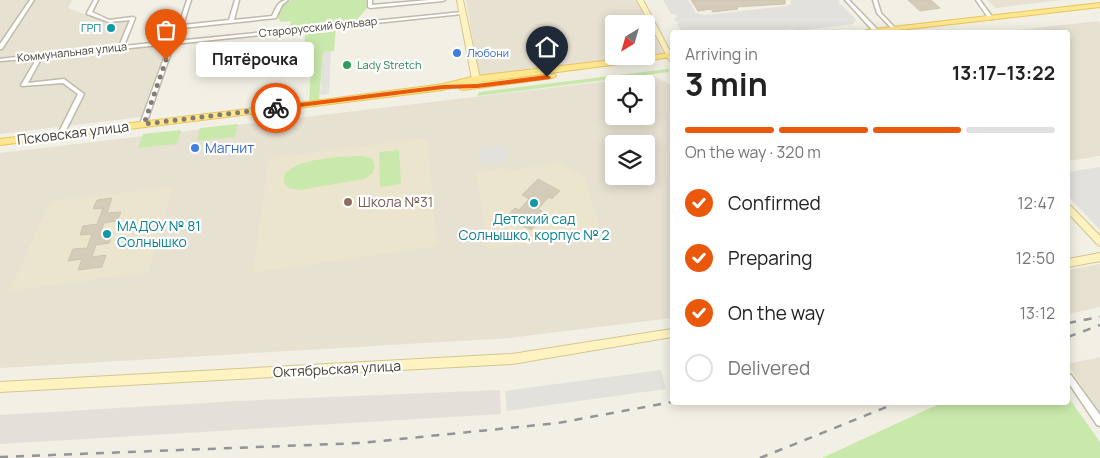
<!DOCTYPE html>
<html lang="en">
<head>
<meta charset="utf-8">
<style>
  :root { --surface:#fff; --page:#f2f2f2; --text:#222; --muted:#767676; --line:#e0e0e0; --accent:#ea580c }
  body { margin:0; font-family:Manrope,sans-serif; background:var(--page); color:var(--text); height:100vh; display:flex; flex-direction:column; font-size:19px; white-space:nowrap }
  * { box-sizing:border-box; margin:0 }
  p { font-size:16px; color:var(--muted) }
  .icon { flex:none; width:28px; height:28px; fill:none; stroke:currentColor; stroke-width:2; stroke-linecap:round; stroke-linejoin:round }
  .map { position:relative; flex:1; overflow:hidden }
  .side { position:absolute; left:670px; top:30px; width:400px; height:375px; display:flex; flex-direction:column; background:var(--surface); border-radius:5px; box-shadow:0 2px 12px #0003 }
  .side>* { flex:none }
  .needle { width:32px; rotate:217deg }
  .fabs { position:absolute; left:605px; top:15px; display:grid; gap:10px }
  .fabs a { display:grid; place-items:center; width:50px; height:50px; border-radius:5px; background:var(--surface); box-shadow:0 2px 12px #0003; font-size:25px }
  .pin { position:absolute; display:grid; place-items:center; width:42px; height:42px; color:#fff; margin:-51px -21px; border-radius:50% 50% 50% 0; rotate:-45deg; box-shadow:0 0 5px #0007 }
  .pin .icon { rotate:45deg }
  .courier { position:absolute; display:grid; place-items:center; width:50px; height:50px; margin:-25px; border:4px solid #ea580c; border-radius:50%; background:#fff; color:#222; box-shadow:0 1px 6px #0007 }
  .bubble { position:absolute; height:35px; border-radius:5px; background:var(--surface); box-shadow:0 2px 12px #0003; font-size:16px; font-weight:700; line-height:35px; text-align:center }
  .summary em { font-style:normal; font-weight:700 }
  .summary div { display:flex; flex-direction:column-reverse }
  .summary { display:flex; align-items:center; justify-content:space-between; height:85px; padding:0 15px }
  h1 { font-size:32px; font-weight:700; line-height:38px }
  .bar { display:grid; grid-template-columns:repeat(4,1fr); gap:8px 5px; align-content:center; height:60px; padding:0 15px }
  .bar i { height:6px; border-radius:4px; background:var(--line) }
  .bar .selected { background:var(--accent) }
  .bar p { grid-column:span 4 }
  ol { padding:0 15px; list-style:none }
  li { display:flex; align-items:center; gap:15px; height:55px }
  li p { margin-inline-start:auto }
  li .icon { padding:5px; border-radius:50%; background:var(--accent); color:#fff; stroke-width:4 }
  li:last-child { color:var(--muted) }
  li i { width:28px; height:28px; border:2px solid var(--line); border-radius:50% }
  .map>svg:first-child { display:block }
</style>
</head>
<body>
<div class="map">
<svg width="1100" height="458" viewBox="0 0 1100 458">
  <rect width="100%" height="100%" fill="#f2efe4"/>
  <path fill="#e7e1d2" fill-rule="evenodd" d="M0 0H72L68 8 108 23 129 21 117 48 167 43 141 117 0 134Z
    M466 0H636L663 53 646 55V24H614V56H639L479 76Z
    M987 0H1061L996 8Z
    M1098 21 1100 23V156L1068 161V32H1001Z
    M652 76 672 85V318L509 338 0 368V153ZM614 84H646V116H614ZM614 144H646V176H614Z
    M1100 264V307L1068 314V270Z
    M1100 357V415L1068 364Z"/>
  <path fill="#e4e0d9" d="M500 390 501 414 0 444V415L237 401Z"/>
  <path fill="#ece5cd" d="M427 138 437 246 253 273 269 158Z
    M559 163 584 177 601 231 488 249 476 173 505 167 506 171Z
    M173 187 148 272 10 291 50 201Z"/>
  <path fill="#c9e8ab" d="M291 0H366L367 8 353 24 336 26 334 51 323 52 319 100 309 101 312 54H303L306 29 289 30 291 21 281 22 278 18 281 6Z
    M668 69 669 72 477 96 479 92Z
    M238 124 235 137 197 141 200 128Z
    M181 130 177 144 138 148 143 134Z
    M399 150 401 184 380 187 379 152Z
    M363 156 372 159 375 166 372 174 364 179 299 190 289 188 284 183C279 158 345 156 363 156Z
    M1068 397 1100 442V458H822L941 403 1068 402Z"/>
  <path fill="#e3e1dc" d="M663 0H688L696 13 705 15 787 6 791 4V0H838L840 3 839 5H842L857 21 853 22 854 24 796 31 793 29 783 30V32H682L677 24 680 23 675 21 674 18 677 17 675 14H671Z
    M331 51 329 94 320 95 323 52Z
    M503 145 506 161 481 164 478 148Z
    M1100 167V230L1068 196V172Z
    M661 370 666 389 507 411 505 391Z"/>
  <path fill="#d4cbb9" stroke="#cfc4ac" d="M691 0H785V4L736 7 738 9 713 12 711 9 698 11Z
    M908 0H931L940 8 920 11Z
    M538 179 560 191 552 199 549 197 538 209 546 214 531 230 506 217 515 208 519 210 529 199 522 195Z
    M112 198 107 213 121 212 117 221 104 223 100 234 113 233 109 243 96 245 92 257 106 255 102 267 78 270 82 259 68 261 73 249 87 248 92 234 80 235 83 226 97 224 103 208 93 209 97 200Z"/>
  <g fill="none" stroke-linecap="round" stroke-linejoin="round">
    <defs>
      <path id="street" d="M30 0H34L2 49H0V44Z
        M94 0H98L92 12 109 20 133 17 135 18 124 46 171 41 175 37 187 0H191L183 25 229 20 235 0H239L234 20 272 16C276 8 278 0 288 0L282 5 276 18 182 28 179 37 176 41 462 12 464 13 462 14 174 44 146 124 143 126 140 124 169 44 42 57 28 83 64 79 84 94 64 134 61 136 58 134 78 94 63 83 22 86 21 85 37 58 0 61V59L41 54H43L119 46 130 20 109 22 87 14V13Z
        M368 0H372V5L429 0H445L443 1 370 8 368 7Z
        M845 0H849L878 30V32H874Z
        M873 0H877L881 13 899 32H895L877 13Z
        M976 0H980L993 18V19H989Z
        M1068 374 1071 375 1100 415V426L1097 425 1068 382Z"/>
      <path id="secondary" d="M457 0H463L480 79 476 81 472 79Z
        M637 0H643L672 55V62L669 60Z
        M1068 205 1071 206 1100 236V246L1097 244 1068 213Z
        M1100 253V261L1068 267V259Z
        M672 329V337L512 364 0 392V382L512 354Z"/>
      <path id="primary" d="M1100 3V7L882 32H863L867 30Z
        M672 53V57L465 84 555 74 556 76 552 78 463 90 460 89V85L443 90 0 145V139L330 99 443 84 476 76Z"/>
    </defs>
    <use href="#street" stroke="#c1baa9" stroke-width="3"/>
    <use href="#secondary" stroke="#d4c692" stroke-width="2"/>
    <use href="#primary" stroke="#e6c65e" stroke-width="2"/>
    <use href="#street" fill="#fff" fill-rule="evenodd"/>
    <use href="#secondary" fill="#fff4c1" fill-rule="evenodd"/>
    <use href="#primary" fill="#ffe690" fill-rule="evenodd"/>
    <path stroke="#949494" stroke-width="2.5" stroke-dasharray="8 8" stroke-linecap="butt" d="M1068 323 1100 317
      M1068 337 1100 325
      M0 457 361 443 558 423 672 402
      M760 458 899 402"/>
  </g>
  <path fill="#ea580c" d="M547 75 551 77 550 79 477 88 443 89 276 110 272 108 276 106 443 85 477 84Z"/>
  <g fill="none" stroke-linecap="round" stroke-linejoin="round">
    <path stroke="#827d72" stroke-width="5" stroke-dasharray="0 9" d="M166 60 144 124 276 108"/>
  </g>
  <g fill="#0f9aa8" stroke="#fff" stroke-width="2">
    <circle cx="111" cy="28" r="5"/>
    <circle cx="534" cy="203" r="5"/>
    <circle cx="107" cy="234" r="5"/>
  </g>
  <g fill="#3f7fe0" stroke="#fff" stroke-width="2">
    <circle cx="457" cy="53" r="5"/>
    <circle cx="195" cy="148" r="5"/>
  </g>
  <circle fill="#2e9e5b" stroke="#fff" stroke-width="2" cx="347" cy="65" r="5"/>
  <circle fill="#8d6e63" stroke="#fff" stroke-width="2" cx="348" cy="202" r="5"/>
  <g text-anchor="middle" stroke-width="4.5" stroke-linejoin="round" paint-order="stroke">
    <g font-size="11" fill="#453f34" stroke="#fff">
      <text transform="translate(318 27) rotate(-6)" y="4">Старорусский бульвар</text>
      <text transform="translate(72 52) rotate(-6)" y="4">Коммунальная улица</text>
    </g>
    <g font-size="11" fill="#0d838f" stroke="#fff" text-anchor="end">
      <text x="101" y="32">ГРП</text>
    </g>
    <g font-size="11" fill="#366cbe" stroke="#fff" text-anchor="start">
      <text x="467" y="57">Любони</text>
    </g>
    <g font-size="11" fill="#27864d" stroke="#fff" text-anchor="start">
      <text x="357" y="69">Lady Stretch</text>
    </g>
    <g font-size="14" fill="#453f34" stroke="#fff">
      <text transform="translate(73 133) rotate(-7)" y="5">Псковская улица</text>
      <text transform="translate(337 369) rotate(-3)" y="5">Октябрьская улица</text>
    </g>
    <g font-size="14" fill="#366cbe" stroke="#fff" text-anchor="start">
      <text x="205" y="153">Магнит</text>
    </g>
    <g font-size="14" fill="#785e54" stroke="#fff" text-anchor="start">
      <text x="358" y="207">Школа №31</text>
    </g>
    <g font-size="14" fill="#0d838f" stroke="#fff">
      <text x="534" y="224">Детский сад<tspan x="534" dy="16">Солнышко, корпус № 2</tspan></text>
      <text x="117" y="231" text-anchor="start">МАДОУ № 81<tspan x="117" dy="16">Солнышко</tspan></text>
    </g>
  </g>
</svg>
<div class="fabs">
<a><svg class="needle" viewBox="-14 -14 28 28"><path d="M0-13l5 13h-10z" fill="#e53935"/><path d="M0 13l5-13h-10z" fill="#767676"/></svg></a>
<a><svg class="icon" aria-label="locate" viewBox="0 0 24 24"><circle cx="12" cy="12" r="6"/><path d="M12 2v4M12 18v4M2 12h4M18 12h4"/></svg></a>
<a><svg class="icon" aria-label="layers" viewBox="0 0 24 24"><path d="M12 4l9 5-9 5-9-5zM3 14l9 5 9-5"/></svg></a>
</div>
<div class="pin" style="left:166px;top:60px;background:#ea580c"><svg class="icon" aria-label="bag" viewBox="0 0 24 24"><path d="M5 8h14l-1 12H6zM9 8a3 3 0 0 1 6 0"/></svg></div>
<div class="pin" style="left:547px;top:77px;background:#1f2937"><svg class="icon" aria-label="home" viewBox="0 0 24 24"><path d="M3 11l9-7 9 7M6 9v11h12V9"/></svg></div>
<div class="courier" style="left:276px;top:108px"><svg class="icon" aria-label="bike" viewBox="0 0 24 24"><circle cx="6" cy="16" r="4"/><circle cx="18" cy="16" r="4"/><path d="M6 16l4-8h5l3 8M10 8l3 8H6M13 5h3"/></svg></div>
<div class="bubble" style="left:196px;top:42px;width:118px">Пятёрочка</div>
<section class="side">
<div class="summary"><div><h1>3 min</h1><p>Arriving in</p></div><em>13:17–13:22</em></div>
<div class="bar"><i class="selected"></i><i class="selected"></i><i class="selected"></i><i></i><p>On the way · 320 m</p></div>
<ol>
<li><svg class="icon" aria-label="check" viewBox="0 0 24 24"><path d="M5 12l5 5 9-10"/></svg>Confirmed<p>12:47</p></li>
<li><svg class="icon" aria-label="check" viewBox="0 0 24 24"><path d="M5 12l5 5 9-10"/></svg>Preparing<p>12:50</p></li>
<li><svg class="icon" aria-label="check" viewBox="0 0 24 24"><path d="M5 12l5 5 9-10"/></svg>On the way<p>13:12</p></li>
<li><i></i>Delivered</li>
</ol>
</section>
</div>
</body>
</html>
